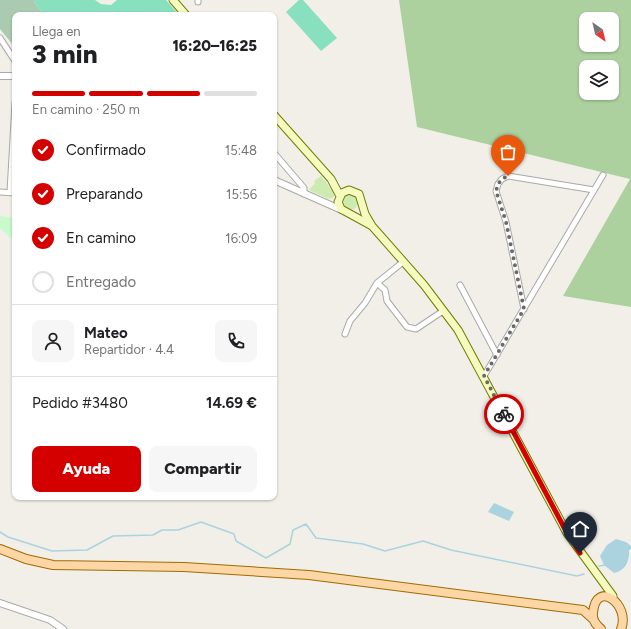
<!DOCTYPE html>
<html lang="es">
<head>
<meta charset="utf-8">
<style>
  :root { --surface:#fff; --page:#f6f6f6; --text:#202124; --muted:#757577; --line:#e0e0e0; --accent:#d40000 }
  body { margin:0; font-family:Figtree,sans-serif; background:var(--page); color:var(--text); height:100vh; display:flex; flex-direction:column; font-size:15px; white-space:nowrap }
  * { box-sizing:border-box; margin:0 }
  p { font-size:13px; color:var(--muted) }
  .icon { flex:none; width:22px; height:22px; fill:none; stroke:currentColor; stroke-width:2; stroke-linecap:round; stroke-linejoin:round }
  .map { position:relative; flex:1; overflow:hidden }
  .side { position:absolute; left:12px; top:12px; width:265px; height:488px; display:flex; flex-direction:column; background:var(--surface); border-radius:8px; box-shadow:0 1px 3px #0004 }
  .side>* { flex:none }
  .needle { width:26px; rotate:146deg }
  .tools { position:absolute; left:579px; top:12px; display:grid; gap:8px }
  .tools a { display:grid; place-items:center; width:40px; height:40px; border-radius:8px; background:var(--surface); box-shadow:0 1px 3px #0004; font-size:20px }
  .pin { position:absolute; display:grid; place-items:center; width:34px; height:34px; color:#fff; margin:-41px -17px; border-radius:50% 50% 50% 0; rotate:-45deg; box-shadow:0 0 4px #0007 }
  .pin .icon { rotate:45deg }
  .courier { position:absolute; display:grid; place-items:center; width:40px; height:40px; margin:-20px; border:3px solid #d40000; border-radius:50%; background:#fff; color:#222; box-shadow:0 1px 5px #0007 }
  .head em { font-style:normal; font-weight:800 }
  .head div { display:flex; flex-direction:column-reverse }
  .head { display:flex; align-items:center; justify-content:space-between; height:68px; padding:0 20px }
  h1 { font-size:26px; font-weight:800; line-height:30px }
  .bar { display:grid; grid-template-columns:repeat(4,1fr); gap:6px 4px; align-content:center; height:48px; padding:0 20px }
  .bar i { height:5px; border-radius:3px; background:var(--line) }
  .bar .on { background:var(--accent) }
  .bar p { grid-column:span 4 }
  .line { display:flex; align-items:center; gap:10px; padding:0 20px; border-top:1px solid var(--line) }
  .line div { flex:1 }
  .round { display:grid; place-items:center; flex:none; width:42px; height:42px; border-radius:8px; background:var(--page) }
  ol { padding:0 20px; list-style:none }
  li { display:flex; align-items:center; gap:12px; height:44px }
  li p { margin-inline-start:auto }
  li .icon { padding:4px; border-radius:50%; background:var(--accent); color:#fff; stroke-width:4 }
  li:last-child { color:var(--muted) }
  li i { width:22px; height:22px; border:2px solid var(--line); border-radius:50% }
  .button { display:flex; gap:8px; margin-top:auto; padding:8px 20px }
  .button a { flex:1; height:46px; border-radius:8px; background:var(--accent); color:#fff; font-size:16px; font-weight:800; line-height:46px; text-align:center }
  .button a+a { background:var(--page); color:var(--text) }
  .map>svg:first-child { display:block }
</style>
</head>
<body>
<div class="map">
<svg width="631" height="629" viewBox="0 0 631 629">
  <rect width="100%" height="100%" fill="#f2efe9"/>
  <path fill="#cdebb0" d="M321 176 335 194 334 197 329 199 309 190 315 183 314 181Z
    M342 202a8 8 0 1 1 16 0a8 8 0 1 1-16 0Z"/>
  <path fill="#add19e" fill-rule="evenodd" d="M399 0H631V307L563 296 630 179 417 127ZM586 19H612V45H586ZM586 67H612V93H586Z"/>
  <path fill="#aacbaf" d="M0 0H37L34 2 44 15H15V43L13 45 0 29Z"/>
  <path fill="#c8facc" d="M0 216 15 218V242L0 228Z"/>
  <path fill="#88e0be" d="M37 0H95L101 4 111 5 117 0H166L179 15H44L34 2Z
    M299 0H303L337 38 321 51 286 12Z"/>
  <path fill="#aad3df" d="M494 503 514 512 509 521 488 512Z
    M616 539 626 542 631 546V549L629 550C630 561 625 571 614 573L604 565 600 556 607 545Z"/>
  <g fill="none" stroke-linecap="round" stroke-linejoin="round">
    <path stroke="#aad3df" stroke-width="1.5" d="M0 532 8 537 52 551 87 550 113 536 153 535 162 530H178L201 522 234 534 236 541 266 558 290 544 293 530 306 524 316 538 363 544 385 551 423 541 451 550 577 576 584 574
      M599 566 606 565"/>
    <defs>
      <path id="minor" d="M198 0V2
        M0 38 15 61
        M274 153 304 188V194
        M0 192 15 193
        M10 192 15 103
        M377 283 385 290 387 301 407 327 416 329 440 313
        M460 285 497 355
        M524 309 506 222 496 191 498 184 502 179 508 176 594 190
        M345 334 350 321 365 303 377 283 403 262
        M484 376 603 175"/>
      <path id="tertiary" d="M0 76H15
        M274 180 344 211
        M0 603 50 620 63 629"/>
      <path id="secondary" d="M173 0 186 15
        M274 115 331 179 340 196
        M372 226 341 209 338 202 342 193 349 190 359 194 365 214 372 226 424 285 458 330 567 533 613 596"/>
      <path id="primary" d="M0 549 26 559 53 565 184 567 309 575 583 610 593 619
        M601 629C596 625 592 619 593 613 596 578 631 605 621 629"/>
    </defs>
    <use href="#minor" stroke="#a9a9a9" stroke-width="7"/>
    <use href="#tertiary" stroke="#a9a9a9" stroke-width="8"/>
    <use href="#secondary" stroke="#707d05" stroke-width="9"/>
    <use href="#primary" stroke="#a06b00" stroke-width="10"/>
    <use href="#minor" stroke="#fff" stroke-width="5"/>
    <use href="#tertiary" stroke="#fff" stroke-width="6"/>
    <use href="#secondary" stroke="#f7fabf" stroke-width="7"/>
    <use href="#primary" stroke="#fcd6a4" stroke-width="8"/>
  </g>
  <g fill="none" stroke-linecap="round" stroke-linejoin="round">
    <path stroke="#6b6a68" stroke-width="4" stroke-dasharray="0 7.2" d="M504 414 484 376 524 309 506 222 496 191 498 184 502 179 508 176"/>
    <path stroke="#d40000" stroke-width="5" d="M504 414 567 533 580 553"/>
  </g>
</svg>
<div class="tools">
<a><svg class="needle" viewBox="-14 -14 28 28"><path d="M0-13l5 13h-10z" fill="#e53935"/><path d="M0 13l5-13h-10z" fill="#757577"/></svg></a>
<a><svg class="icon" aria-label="layers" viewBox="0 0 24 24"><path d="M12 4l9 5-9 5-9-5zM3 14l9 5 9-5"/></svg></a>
</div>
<div class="pin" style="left:508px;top:176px;background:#ea580c"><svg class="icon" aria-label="bag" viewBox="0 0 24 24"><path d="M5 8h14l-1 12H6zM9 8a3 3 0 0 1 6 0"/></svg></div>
<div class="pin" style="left:580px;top:553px;background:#1f2937"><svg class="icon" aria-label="home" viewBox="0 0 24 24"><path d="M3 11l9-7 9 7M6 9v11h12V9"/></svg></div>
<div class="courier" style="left:504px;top:414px"><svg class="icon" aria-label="bike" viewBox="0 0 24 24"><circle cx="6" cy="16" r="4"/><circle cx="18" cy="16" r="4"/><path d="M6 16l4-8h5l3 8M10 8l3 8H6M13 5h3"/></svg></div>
<section class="side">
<div class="head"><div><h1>3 min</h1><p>Llega en</p></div><em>16:20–16:25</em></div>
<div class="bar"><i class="on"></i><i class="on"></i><i class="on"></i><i></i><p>En camino · 250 m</p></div>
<ol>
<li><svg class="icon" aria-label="check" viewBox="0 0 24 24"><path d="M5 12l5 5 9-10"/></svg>Confirmado<p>15:48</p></li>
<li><svg class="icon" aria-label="check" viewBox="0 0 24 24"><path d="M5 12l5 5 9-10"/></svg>Preparando<p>15:56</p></li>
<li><svg class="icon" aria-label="check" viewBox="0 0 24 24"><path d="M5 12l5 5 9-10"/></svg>En camino<p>16:09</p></li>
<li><i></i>Entregado</li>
</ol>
<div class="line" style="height:72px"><a class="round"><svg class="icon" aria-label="person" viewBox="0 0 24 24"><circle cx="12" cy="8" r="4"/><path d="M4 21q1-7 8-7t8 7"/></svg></a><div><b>Mateo</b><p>Repartidor · 4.4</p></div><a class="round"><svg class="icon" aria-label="phone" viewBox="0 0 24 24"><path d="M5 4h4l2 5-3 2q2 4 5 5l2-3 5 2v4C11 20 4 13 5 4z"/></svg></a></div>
<div class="line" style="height:52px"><div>Pedido #3480</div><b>14.69 €</b></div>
<div class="button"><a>Ayuda</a><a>Compartir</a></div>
</section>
</div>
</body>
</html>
